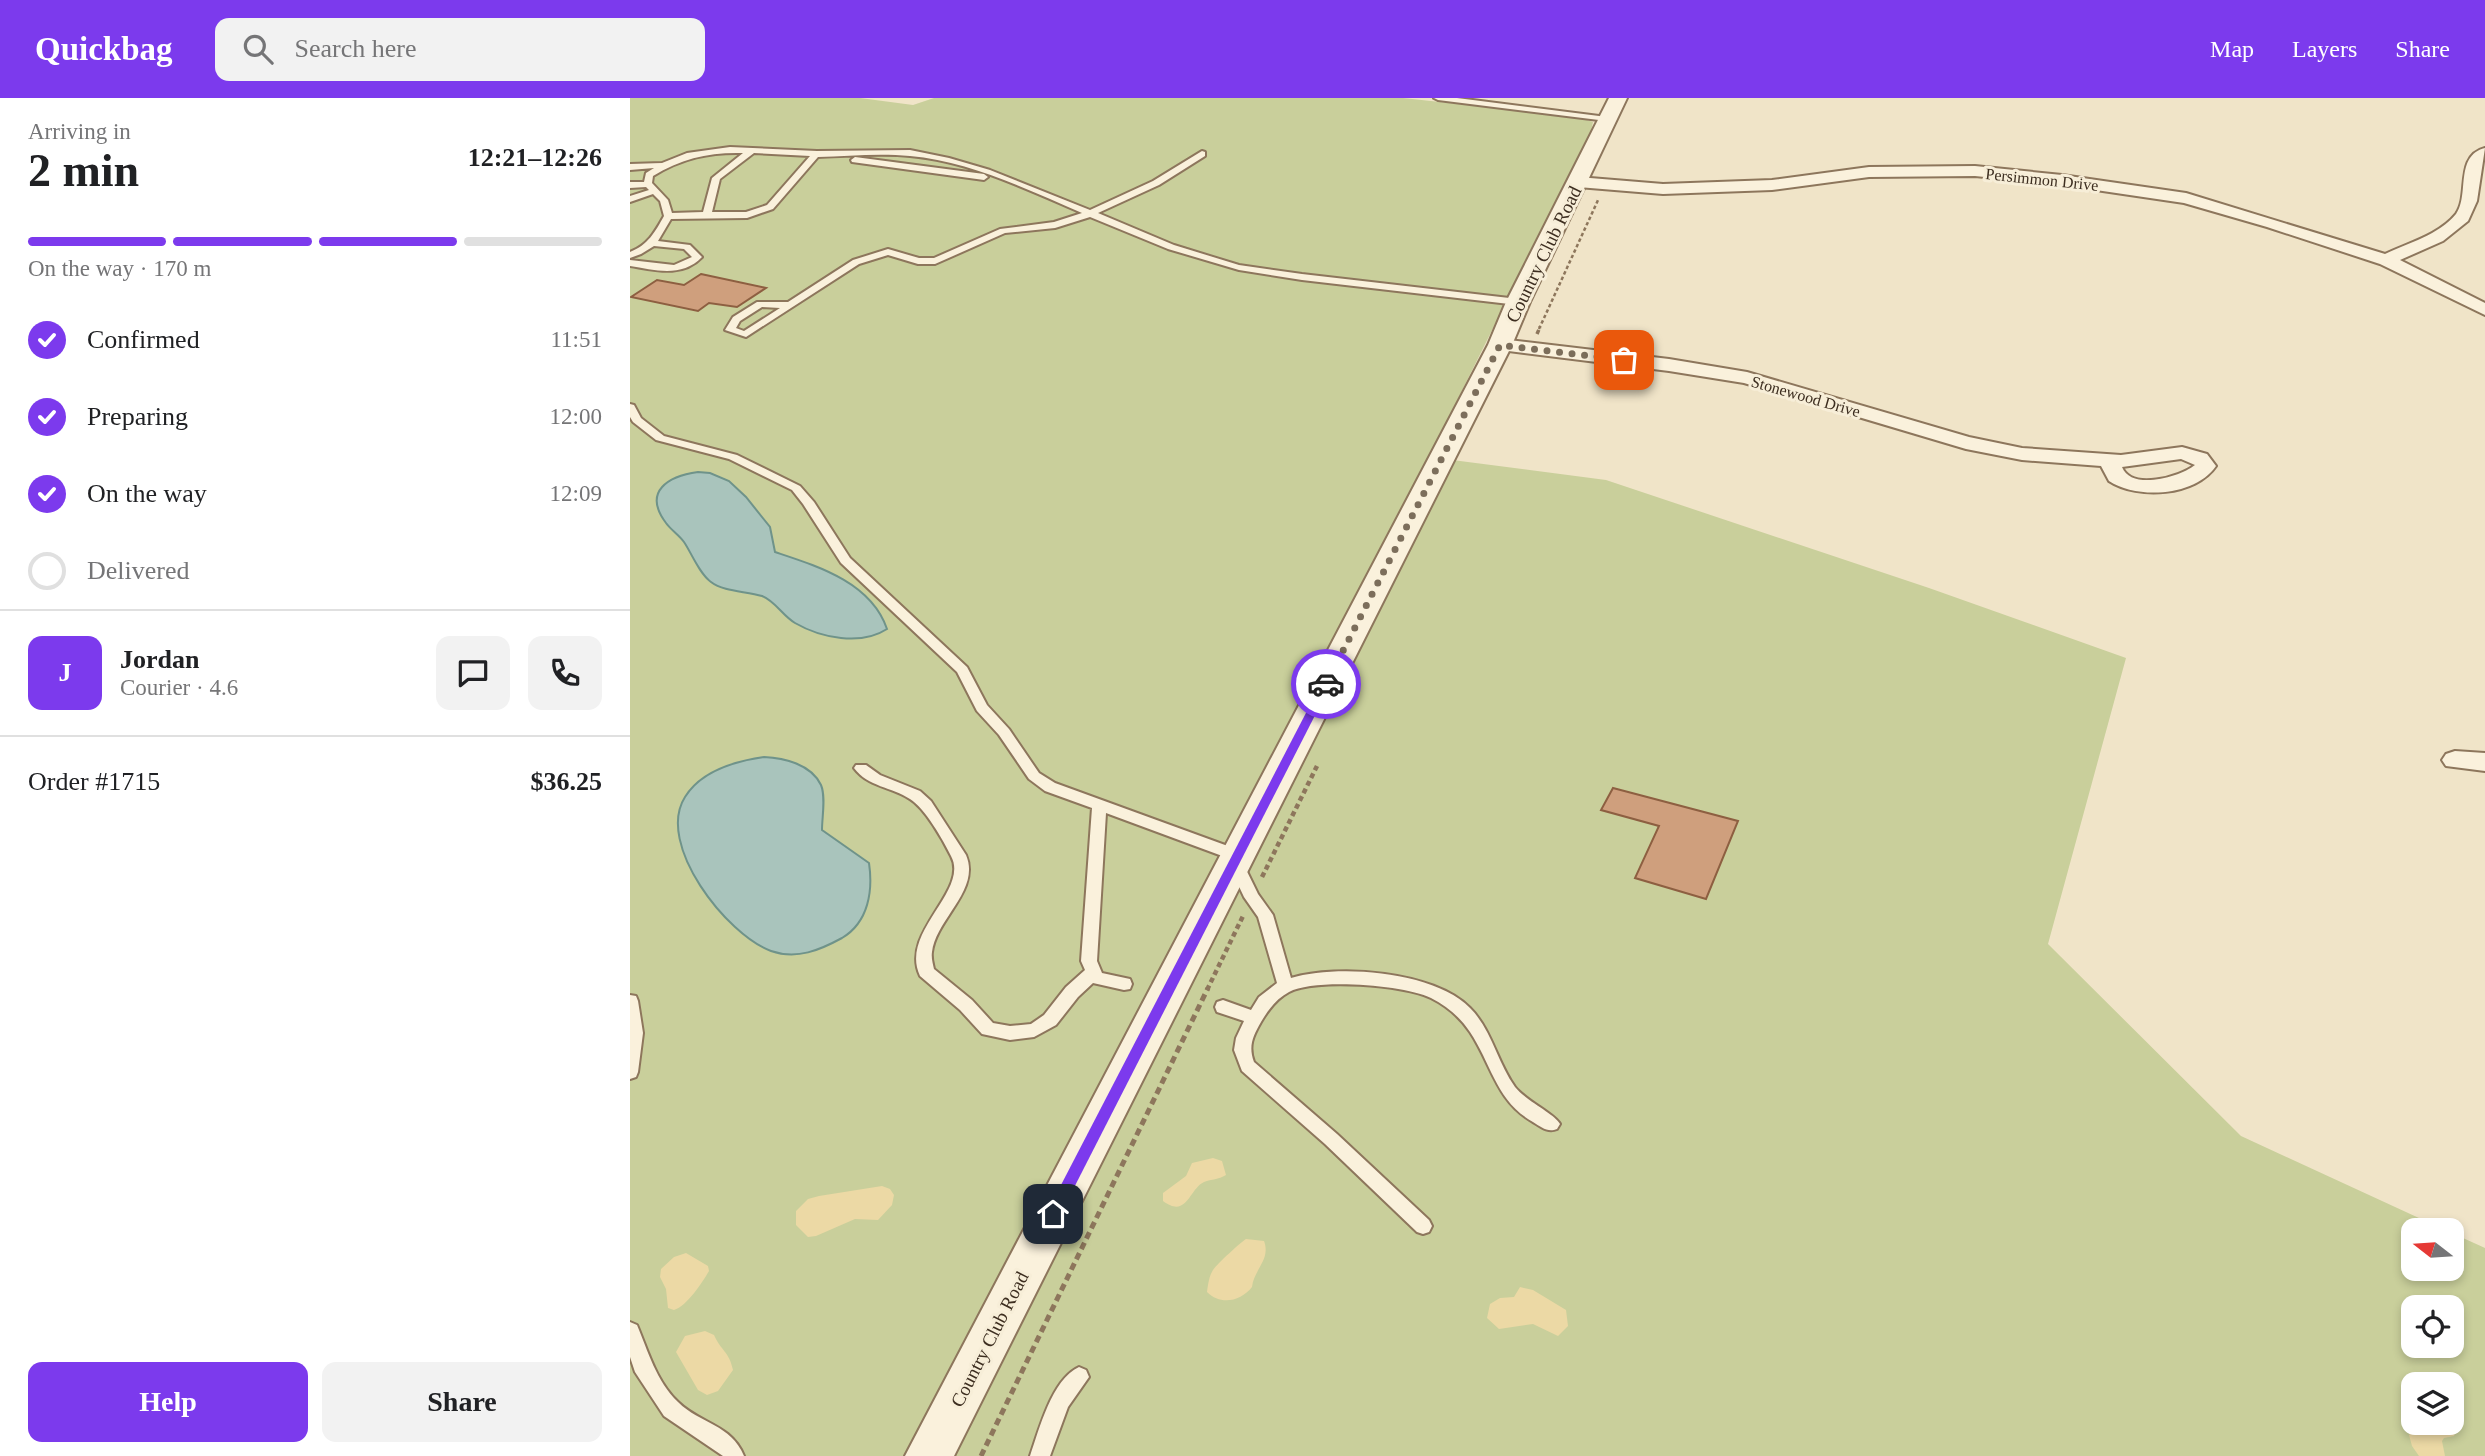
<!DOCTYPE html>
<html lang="en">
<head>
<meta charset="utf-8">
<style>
  :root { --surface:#fff; --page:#f2f2f2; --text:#202124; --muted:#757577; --line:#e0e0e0; --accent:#7c3aed }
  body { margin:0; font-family:"Times New Roman",serif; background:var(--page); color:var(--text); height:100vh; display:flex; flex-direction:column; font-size:26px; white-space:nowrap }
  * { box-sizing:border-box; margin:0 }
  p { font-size:23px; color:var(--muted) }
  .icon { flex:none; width:38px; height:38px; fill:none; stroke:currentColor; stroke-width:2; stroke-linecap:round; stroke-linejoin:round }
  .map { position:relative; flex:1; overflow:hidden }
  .side { display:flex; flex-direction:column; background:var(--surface); width:630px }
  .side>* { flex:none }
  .needle { width:46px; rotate:287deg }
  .fabs { position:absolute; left:1771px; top:1120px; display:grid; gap:14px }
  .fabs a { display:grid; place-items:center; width:63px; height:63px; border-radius:14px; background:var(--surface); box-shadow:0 4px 10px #0003; font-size:35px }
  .pin { position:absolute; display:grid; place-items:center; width:60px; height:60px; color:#fff; margin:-30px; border-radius:14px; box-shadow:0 4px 10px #0006 }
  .courier { position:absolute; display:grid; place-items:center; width:70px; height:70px; margin:-35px; border:5px solid #7c3aed; border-radius:50%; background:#fff; color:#222; box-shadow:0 2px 9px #0007 }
  .summary em { font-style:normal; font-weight:800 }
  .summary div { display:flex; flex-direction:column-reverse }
  .summary { display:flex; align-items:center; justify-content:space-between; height:119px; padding:0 28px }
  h1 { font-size:46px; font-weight:800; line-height:52px }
  .bar { display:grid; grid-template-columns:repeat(4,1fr); gap:10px 7px; align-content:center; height:84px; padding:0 28px }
  .bar i { height:9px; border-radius:5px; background:var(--line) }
  .bar .selected { background:var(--accent) }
  .bar p { grid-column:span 4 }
  .line { display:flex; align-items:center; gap:18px; padding:0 28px; border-top:2px solid var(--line) }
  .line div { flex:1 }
  .round { display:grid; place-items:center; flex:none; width:74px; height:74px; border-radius:14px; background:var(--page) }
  ol { padding:0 28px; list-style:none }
  li { display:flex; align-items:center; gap:21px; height:77px }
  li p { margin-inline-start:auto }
  li .icon { padding:7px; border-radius:50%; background:var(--accent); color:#fff; stroke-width:4 }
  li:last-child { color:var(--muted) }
  li i { width:38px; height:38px; border:4px solid var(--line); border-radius:50% }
  .cta { display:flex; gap:14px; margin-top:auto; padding:14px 28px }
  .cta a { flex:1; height:80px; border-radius:14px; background:var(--accent); color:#fff; font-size:28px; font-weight:800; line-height:80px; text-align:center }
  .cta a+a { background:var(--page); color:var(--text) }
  header { display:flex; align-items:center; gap:42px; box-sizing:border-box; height:98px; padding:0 35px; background:var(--accent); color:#fff }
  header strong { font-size:33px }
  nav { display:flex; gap:38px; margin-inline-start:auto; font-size:24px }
  .search { width:490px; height:63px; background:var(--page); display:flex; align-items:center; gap:18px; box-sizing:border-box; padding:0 24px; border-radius:14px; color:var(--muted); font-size:26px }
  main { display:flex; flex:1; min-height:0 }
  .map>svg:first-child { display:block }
</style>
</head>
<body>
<header>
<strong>Quickbag</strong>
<div class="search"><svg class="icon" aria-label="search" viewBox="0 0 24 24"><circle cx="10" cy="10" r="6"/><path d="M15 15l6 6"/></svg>Search here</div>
<nav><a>Map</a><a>Layers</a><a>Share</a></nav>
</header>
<main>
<section class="side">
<div class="summary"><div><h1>2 min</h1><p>Arriving in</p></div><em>12:21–12:26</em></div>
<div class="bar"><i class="selected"></i><i class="selected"></i><i class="selected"></i><i></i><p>On the way · 170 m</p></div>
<ol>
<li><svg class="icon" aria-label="check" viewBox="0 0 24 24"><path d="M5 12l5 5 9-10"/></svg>Confirmed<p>11:51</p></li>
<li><svg class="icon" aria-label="check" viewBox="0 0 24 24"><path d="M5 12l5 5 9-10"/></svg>Preparing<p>12:00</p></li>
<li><svg class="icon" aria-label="check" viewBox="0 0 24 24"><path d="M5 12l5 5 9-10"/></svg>On the way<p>12:09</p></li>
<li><i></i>Delivered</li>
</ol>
<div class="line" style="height:126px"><b class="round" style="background:var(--accent);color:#fff">J</b><div><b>Jordan</b><p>Courier · 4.6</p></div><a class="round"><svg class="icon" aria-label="chat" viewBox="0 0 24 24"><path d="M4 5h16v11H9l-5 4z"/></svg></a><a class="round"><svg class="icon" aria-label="phone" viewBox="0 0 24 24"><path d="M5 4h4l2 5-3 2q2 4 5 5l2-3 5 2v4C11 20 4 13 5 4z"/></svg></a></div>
<div class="line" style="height:91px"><div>Order #1715</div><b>$36.25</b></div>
<div class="cta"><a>Help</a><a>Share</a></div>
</section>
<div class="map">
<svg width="1855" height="1358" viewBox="0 0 1855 1358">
  <rect width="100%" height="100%" fill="#f0e4c8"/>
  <path fill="#c9cf9b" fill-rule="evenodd" d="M0 0H230L283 7 304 0H773L948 19 963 24 961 33 799 359 976 382 1299 490 1496 560 1418 846 1611 1038 1815 1132H1783V1171H1822V1135L1855 1150V1358H0ZM1783 1209H1822V1248H1783ZM1783 1286H1822V1325H1783Z"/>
  <path fill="#ecd9a5" d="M583 1060 592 1063 596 1077C588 1082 582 1081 574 1084 559 1091 557 1121 533 1103V1095L556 1078 562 1065Z
    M252 1088 260 1091 264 1097 262 1107 248 1122 225 1121 186 1138 178 1139 166 1127V1113L178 1101 189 1098Z
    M616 1141 634 1143C641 1162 624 1171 622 1189 611 1203 591 1208 577 1194 578 1187 579 1178 583 1172 587 1166 611 1144 616 1141Z
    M56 1155 78 1168 79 1173C72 1185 57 1208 44 1212L38 1210 36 1191 30 1179 31 1171 44 1159Z
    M890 1189 903 1192 936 1212 938 1228 928 1238 903 1226 869 1231 857 1220 860 1206 870 1200 884 1199Z
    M75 1233 84 1237C91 1253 99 1253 103 1272L88 1293 77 1297 68 1292 46 1254 55 1238Z
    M1822 1322 1827 1329 1824 1338 1814 1340 1812 1343 1815 1358H1789L1782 1348 1779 1337 1788 1325H1822Z"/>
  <path fill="#a9c4bc" stroke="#6f938a" stroke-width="2" d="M68 374 80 375 99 383 116 399 140 429 145 454C187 468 241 484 257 531 231 548 191 540 165 525 153 518 145 503 132 498 116 493 94 494 81 484 69 475 62 456 54 444 49 437 41 432 36 425 12 393 39 378 68 374Z
    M134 659C154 660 181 666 191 687 196 699 192 719 192 732L239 765C243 792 239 824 212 840 190 852 167 862 141 853 97 837 25 746 55 699 71 673 106 663 134 659Z"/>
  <path fill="#cf9f7d" stroke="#8d5f41" stroke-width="2" d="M71 176 136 190 107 209 79 205 68 213 1 199 27 182 54 187Z
    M983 690 1108 723 1076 801 1005 780 1029 728 971 712Z"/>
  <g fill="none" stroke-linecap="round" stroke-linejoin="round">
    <defs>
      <path id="service" d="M804 0H827L977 19 981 21 977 23 808 2Z
        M100 49 187 53 280 52 319 60 360 72 460 112 523 83 572 53 575 54V58L529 87 468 115 544 147 609 167 672 176 888 201 893 204 888 207 672 182 609 172 538 151 460 119 425 130 375 135 305 166H288L258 157 229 166 116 239 95 232 103 219 127 204H158L223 162 258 151 289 160H304L370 131 424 124 452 115C398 92 339 63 280 58 250 55 218 58 188 59L143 111 117 120 41 121 28 143 60 147 72 159C52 180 25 172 0 168V162L44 167 62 159 54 151 24 148 11 156 0 160V154C18 147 25 134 34 118L30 103 23 96 0 104V98L19 92 16 89 0 90V84H14L16 75 24 70 0 72V66L32 65 57 55ZM113 55 82 80 73 114 42 115 38 102 22 85 23 78C52 60 80 54 113 55ZM124 55 180 58 137 107 116 114H82L90 81ZM132 209 150 210 114 233 106 230 110 223Z
        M225 59 354 76 358 79 354 82 222 64 221 62Z
        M0 306 4 307 11 320 34 338 107 357 170 388 184 404 220 460 337 569 357 607 379 631 409 675 425 685 606 751 628 796 643 817 661 880C708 866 804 873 840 910 862 932 867 964 885 989 896 1003 925 1016 930 1026L927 1031C918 1035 911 1029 903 1024 866 1003 862 967 840 934 830 919 817 908 801 900 774 887 685 880 659 894 646 901 638 912 631 924 623 938 618 948 624 964L707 1036 799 1122 802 1128 799 1134 793 1136 787 1134 695 1046 612 973 604 952 606 940 614 923 587 914 585 909 587 904 593 902 621 912 629 899 647 885 628 819 614 799 595 759 476 715 467 863 472 875 500 881 502 886 500 891 494 892 463 885 448 899 426 927 404 939 380 942 352 936 330 912 290 878C269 834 340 793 321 758 313 742 295 710 280 701 262 689 238 689 224 670L226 667H236L250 677 290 693 301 703 336 757C351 792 306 821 302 854 301 860 303 866 304 871L342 902 363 925 380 928 401 926 414 917 436 889 455 872 451 863 462 710 415 693 399 681 369 637 347 613 327 574 211 465 173 406 162 392 99 361 26 342 3 324 0 319Z
        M0 897 6 898 8 903 13 935 8 974 6 979 0 981Z
        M0 1224 7 1227C18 1253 26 1283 48 1304 70 1326 101 1326 114 1358H93L34 1318 5 1274 0 1259Z
        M449 1269 456 1272 459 1279 438 1309 420 1358H400C409 1332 422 1281 449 1269Z"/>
      <path id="minor" d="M1855 50 1847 103 1838 123 1813 143 1770 162 1855 205V217L1750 166 1637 129 1554 105 1432 87 1345 78 1239 79 1142 92 1033 96 948 89 940 84 948 79 1033 86 1142 82 1239 69 1345 68 1432 77 1556 95 1755 156C1778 145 1809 137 1826 116 1840 97 1824 58 1855 50Z
        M870 241 1039 261 1117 274 1339 339 1392 350 1491 357 1552 349 1577 356 1586 368C1566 398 1508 402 1479 383L1471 368 1392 362 1336 351 1114 285 1039 273 863 251 861 247ZM1551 361 1565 367C1550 379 1501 393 1492 369Z
        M1825 653 1855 655V673L1816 668 1812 662 1816 656Z"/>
      <path id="tertiary" d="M979 0H997L900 204 882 247 324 1358H275L858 247 876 204Z"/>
    </defs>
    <use href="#service" stroke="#8d765c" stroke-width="4"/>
    <use href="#minor" stroke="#8d765c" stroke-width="4"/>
    <use href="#tertiary" stroke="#8d765c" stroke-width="4"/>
    <path stroke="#8d765c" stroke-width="2.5" stroke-dasharray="3.5 2.5" stroke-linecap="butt" d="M909 231 969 100"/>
    <path stroke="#8d765c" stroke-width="3.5" stroke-dasharray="4.5 2.5" stroke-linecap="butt" d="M907 236 910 229"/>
    <path stroke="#8d765c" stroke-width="4.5" stroke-dasharray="5 3.5" stroke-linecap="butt" d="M632 779 687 668
      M577 892 613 818"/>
    <path stroke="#8d765c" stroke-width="5" stroke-dasharray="7 4.5" stroke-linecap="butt" d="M351 1358 578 890"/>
    <use href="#service" fill="#faf1dc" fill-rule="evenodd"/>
    <use href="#minor" fill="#faf1dc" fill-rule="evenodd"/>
    <use href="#tertiary" fill="#faf1dc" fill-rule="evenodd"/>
  </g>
  <path fill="#7c3aed" d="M696 582 701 586 428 1121H418L416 1116 418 1112 691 586Z"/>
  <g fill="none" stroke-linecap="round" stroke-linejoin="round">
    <path stroke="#7c6e5b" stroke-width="7" stroke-dasharray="0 12.6" d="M696 586 870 247 994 262"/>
  </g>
  <g text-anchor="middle" stroke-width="6" stroke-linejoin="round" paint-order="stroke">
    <g font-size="16" fill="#3d2e20" stroke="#f7eed8">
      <text transform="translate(1412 81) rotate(6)" y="6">Persimmon Drive</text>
      <text transform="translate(1176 298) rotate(16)" y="6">Stonewood Drive</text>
    </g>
    <g font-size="19" fill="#3d2e20" stroke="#f7eed8">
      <text transform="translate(913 156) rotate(-64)" y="7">Country Club Road</text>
      <text transform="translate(359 1241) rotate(-63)" y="7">Country Club Road</text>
    </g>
  </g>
</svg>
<div class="fabs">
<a><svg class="needle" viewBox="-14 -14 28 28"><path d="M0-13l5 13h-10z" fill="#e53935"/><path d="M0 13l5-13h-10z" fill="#757577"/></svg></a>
<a><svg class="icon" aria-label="locate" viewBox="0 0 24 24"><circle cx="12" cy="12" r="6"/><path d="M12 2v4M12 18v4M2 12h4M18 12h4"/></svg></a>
<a><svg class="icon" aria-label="layers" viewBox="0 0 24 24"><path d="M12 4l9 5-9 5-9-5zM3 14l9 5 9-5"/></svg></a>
</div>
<div class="pin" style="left:994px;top:262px;background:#ea580c"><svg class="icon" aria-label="bag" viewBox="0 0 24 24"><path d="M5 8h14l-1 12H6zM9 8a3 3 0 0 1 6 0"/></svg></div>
<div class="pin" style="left:423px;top:1116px;background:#1f2937"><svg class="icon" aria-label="home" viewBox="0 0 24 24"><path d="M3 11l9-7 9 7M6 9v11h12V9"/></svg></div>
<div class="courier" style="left:696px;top:586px"><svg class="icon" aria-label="car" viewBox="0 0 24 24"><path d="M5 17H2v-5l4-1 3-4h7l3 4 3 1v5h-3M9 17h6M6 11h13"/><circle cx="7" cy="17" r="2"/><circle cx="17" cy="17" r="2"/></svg></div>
</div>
</main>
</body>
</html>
